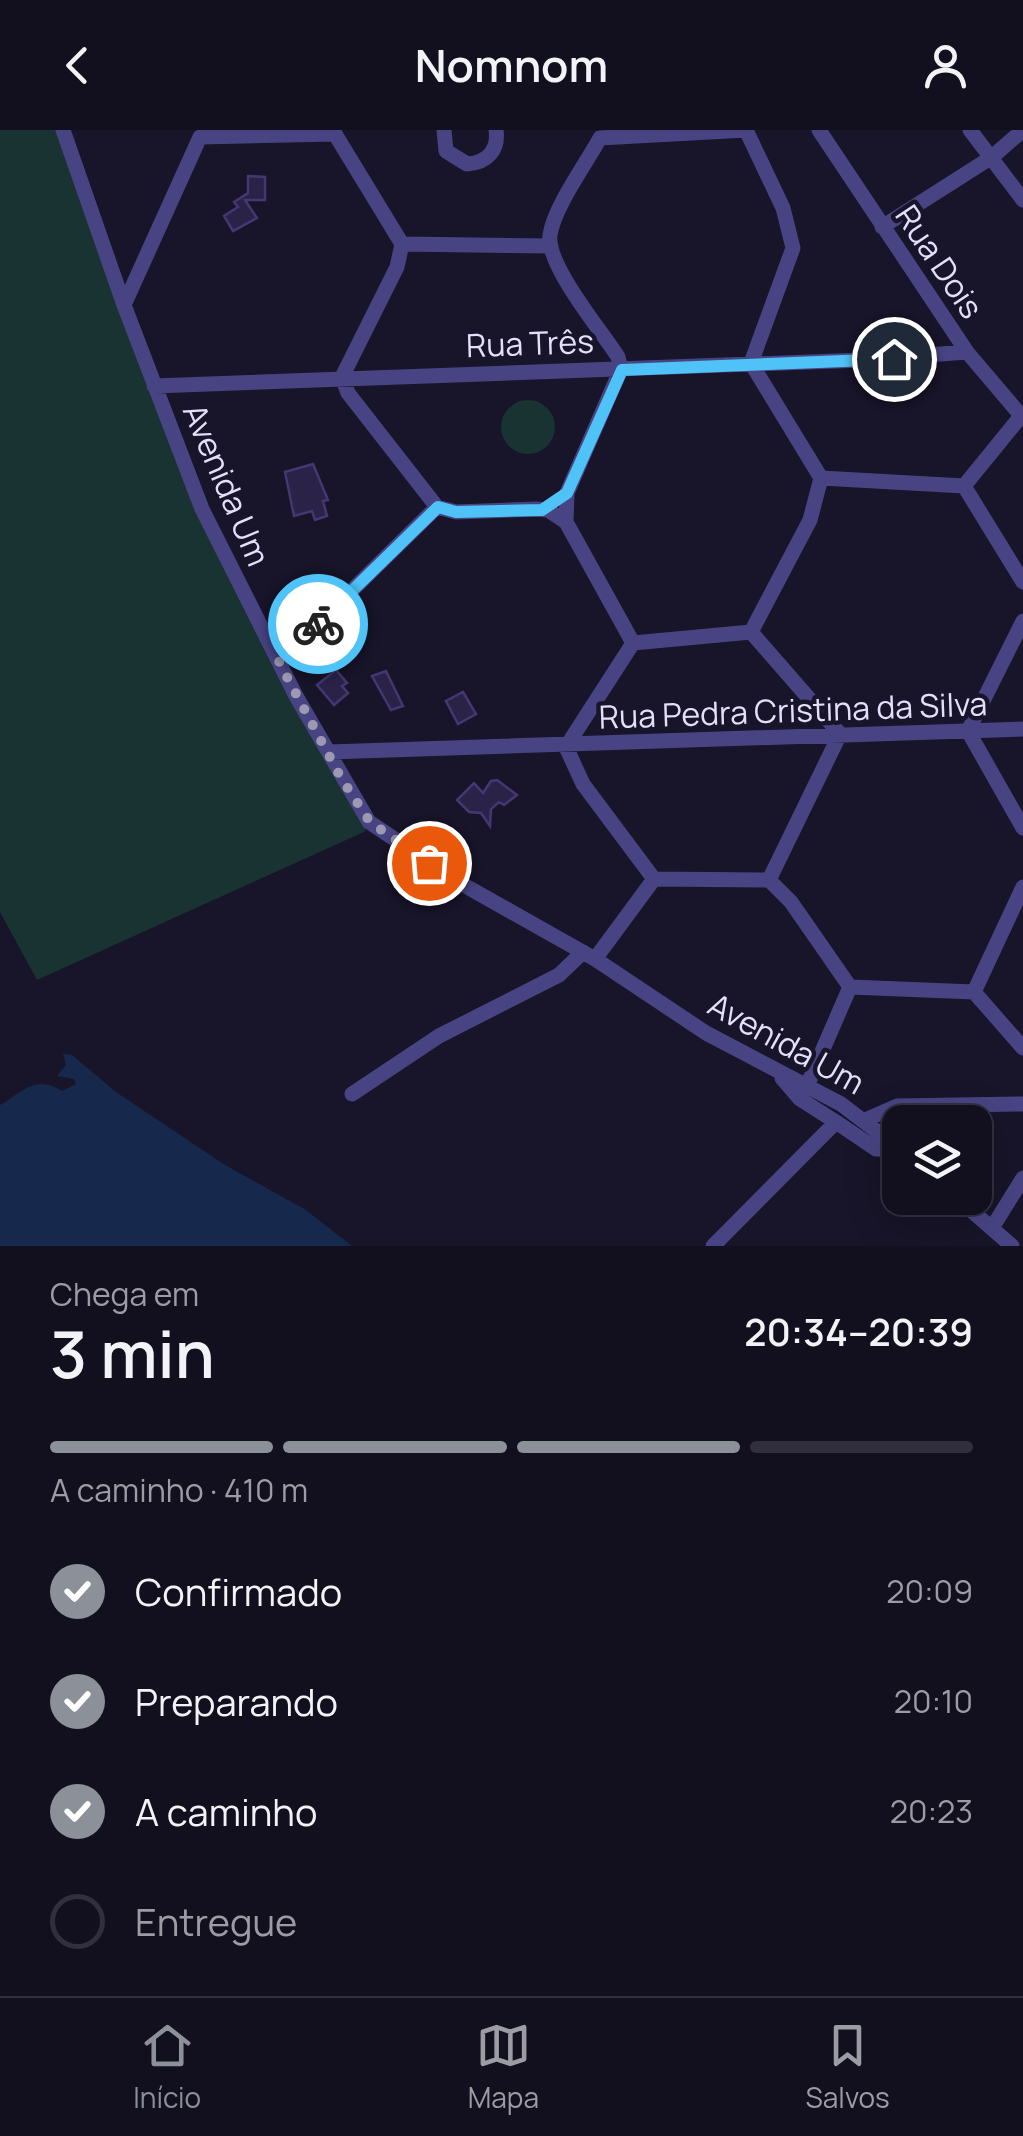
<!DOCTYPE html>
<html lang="pt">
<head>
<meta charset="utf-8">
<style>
  :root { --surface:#120f1f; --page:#1f1d2c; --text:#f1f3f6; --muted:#9c9ca4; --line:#312f3d; --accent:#8c9099 }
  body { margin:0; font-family:Manrope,sans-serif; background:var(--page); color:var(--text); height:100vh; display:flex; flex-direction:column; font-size:38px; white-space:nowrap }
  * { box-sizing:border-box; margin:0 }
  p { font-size:32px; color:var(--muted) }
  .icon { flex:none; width:55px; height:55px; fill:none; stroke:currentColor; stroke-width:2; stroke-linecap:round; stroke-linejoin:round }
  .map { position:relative; height:1116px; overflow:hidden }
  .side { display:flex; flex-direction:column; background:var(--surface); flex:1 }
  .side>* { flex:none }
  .fabs { position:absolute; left:882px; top:975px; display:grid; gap:20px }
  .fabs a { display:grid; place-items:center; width:110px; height:110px; border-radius:20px; background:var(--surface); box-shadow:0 10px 40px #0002,0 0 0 2px var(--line); font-size:50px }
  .pin { position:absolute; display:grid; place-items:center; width:85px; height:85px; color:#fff; margin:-42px; border:5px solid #fff; border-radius:50%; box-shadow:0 2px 10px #0007 }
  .courier { position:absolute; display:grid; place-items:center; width:100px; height:100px; margin:-50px; border:8px solid #4fc3f7; border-radius:50%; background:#fff; color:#222; box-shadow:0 2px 12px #0007 }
  .overview em { font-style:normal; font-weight:600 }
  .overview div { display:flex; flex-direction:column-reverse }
  .overview { display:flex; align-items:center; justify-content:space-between; height:170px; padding:0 50px }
  h1 { font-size:65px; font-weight:600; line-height:75px }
  .bar { display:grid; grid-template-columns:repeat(4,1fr); gap:15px 10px; align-content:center; height:120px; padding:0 50px }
  .bar i { height:12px; border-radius:8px; background:var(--line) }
  .bar .active { background:var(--accent) }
  .bar p { grid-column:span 4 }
  ol { padding:0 50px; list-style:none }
  li { display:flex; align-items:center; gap:30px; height:110px }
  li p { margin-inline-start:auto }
  li .icon { padding:10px; border-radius:50%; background:var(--accent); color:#fff; stroke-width:4 }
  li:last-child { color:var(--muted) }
  li i { width:55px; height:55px; border:5px solid var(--line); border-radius:50% }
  header { display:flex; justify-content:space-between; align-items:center; height:130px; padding:0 50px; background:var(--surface); font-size:45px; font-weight:600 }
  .tabs { display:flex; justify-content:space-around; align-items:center; height:140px; border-top:2px solid var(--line); background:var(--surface); font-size:28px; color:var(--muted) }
  .tabs a { display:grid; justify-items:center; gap:5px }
  .tabs .active { color:var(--accent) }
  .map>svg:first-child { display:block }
</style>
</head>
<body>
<header><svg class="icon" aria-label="back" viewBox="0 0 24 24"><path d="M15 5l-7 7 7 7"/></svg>Nomnom<svg class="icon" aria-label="person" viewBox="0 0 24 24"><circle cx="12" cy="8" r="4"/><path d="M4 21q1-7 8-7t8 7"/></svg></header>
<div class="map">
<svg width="1023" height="1116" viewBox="0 0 1023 1116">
  <rect width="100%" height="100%" fill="#181429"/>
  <path fill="#183332" d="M0 0H59L120 176 273 535 366 701 37 850 0 782Z
    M501 297a27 27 0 1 1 54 0a27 27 0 1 1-54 0Z"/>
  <path fill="#16294c" d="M63 924 72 925 116 962 225 1035 306 1080 352 1116H0V975C19 965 34 943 62 961L76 954 74 949 57 946 66 935Z"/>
  <path fill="#2b2248" stroke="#443772" stroke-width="2.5" d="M248 46 265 47V70H245L257 88 233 101 224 86 238 77 234 72 248 63Z
    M313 334 328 370 323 371 327 386 315 390 312 381 294 386 285 342Z
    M342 488 359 511 344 523 327 501Z
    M336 540 347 553 342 556 348 563 334 575 317 555Z
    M386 541 403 576 391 580 372 546Z
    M463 562 476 584 458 594 446 571Z
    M497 650 517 665 504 675 499 672 491 679 490 696 481 683 469 682 457 670 474 653 483 663 491 651Z"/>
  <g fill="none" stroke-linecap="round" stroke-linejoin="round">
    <path stroke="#484483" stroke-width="15" d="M63 0 124 175 202 379 296 566 369 692 462 754 595 829 706 903 841 974 900 1019
      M444 0 446 21 467 34C487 33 499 20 496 0
      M746 0 783 78 793 118 751 233 821 348 810 390 751 502
      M819 0 967 222 1023 288
      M970 0 1023 70
      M335 4 402 114 397 137 342 247 348 263 437 377 456 382 536 379 548 380 566 392 633 513
      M200 7 335 4
      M600 8 746 0
      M882 97 992 27 1023 0
      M402 114 551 116
      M124 175 200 7
      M154 256 862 230 967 222
      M821 348 964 356 1021 286
      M964 356 1023 452
      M566 392 567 363 621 239 618 227C601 200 546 135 550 105 554 77 586 34 600 8
      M1023 491 968 601 1023 698
      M751 502 840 604 769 750
      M633 513 751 502
      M279 532 437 377
      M566 617 583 654 654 749
      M566 617 633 513
      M329 622 1023 599
      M654 749 769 750 791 772 850 857
      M595 829 654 749
      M850 857 974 862 1023 918
      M974 862 1023 757
      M782 948 800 969 836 992
      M807 956 850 857
      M352 964 439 906 559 845 583 822
      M865 990 897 976 1023 974
      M957 1068 1012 1116
      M992 1098 1023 1048
      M713 1116 836 992 876 1019H900"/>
  </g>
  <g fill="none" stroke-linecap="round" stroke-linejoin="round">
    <path stroke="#9d99b2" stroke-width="10" stroke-dasharray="0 18" d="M318 494 279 532 341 648 370 692 429 733"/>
    <path stroke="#4fc3f7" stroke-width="12" d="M318 494 438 377 456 382 542 380 567 363 622 240 894 229"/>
  </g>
  <g text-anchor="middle" stroke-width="9" stroke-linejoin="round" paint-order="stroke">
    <g font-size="32" fill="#e4e0fb" stroke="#181429">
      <text transform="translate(939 132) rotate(56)" y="11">Rua Dois</text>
      <text transform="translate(530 214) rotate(-2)" y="11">Rua Três</text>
      <text transform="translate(226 355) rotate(67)" y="11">Avenida Um</text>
      <text transform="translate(793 581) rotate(-2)" y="11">Rua Pedra Cristina da Silva</text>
      <text transform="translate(786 914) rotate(29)" y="11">Avenida Um</text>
    </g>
  </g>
</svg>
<div class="fabs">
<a><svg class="icon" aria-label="layers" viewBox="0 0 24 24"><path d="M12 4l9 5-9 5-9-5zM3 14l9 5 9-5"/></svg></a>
</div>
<div class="pin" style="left:429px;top:733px;background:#ea580c"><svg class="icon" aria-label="bag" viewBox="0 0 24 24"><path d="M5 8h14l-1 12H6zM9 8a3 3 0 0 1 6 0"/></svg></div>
<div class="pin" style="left:894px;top:229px;background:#1f2937"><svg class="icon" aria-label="home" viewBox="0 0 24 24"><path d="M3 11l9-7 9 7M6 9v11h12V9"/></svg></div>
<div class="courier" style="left:318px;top:494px"><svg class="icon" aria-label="bike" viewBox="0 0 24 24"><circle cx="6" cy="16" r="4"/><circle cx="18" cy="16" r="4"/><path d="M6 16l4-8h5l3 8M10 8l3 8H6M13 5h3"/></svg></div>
</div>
<section class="side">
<div class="overview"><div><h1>3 min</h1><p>Chega em</p></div><em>20:34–20:39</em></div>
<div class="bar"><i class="active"></i><i class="active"></i><i class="active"></i><i></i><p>A caminho · 410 m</p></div>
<ol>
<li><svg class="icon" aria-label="check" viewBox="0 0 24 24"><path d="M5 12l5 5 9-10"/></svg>Confirmado<p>20:09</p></li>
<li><svg class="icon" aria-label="check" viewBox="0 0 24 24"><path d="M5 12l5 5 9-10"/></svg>Preparando<p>20:10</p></li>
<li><svg class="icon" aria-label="check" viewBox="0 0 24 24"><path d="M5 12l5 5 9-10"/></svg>A caminho<p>20:23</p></li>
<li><i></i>Entregue</li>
</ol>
</section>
<nav class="tabs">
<a class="active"><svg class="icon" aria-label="home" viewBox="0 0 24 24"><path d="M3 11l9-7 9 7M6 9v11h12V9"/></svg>Início</a>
<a><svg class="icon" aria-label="map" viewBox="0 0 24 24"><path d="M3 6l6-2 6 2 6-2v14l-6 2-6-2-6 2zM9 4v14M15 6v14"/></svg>Mapa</a>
<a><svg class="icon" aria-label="saved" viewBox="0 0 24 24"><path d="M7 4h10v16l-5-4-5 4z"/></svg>Salvos</a>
</nav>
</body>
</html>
